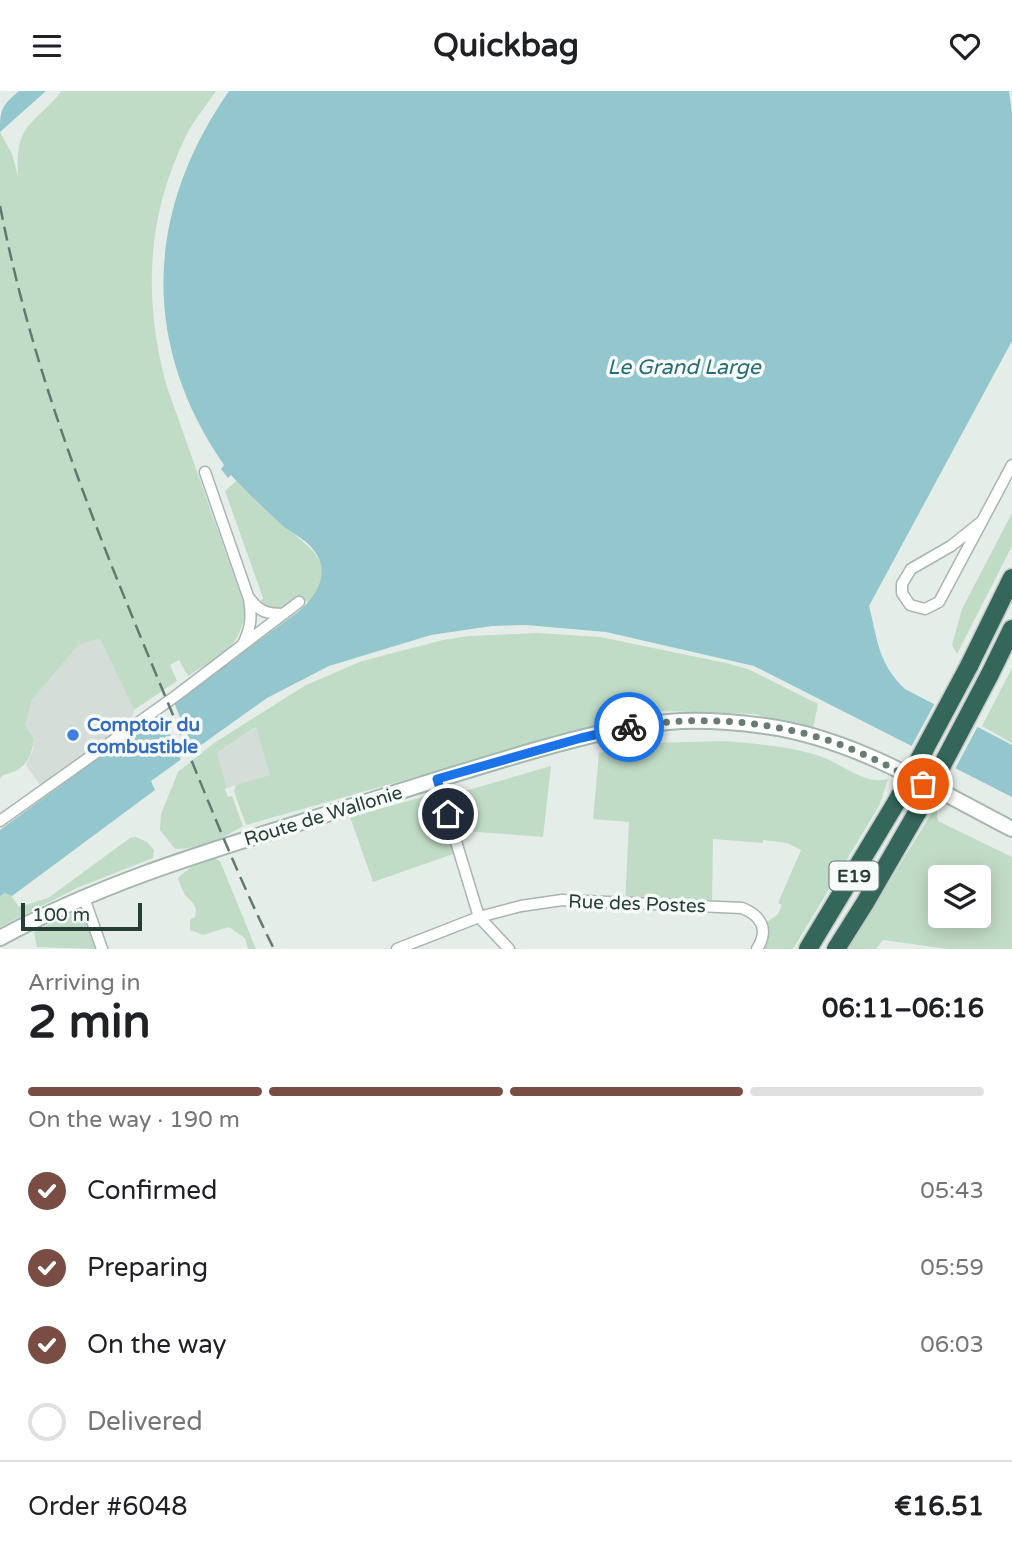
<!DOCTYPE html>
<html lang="en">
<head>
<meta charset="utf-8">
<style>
  :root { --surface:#fff; --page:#f2f2f2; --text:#202124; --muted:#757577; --line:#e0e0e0; --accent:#794d44 }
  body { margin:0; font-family:"Varela Round",sans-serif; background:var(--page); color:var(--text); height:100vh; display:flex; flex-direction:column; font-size:26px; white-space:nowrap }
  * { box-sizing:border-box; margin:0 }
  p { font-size:23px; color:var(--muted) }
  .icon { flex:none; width:38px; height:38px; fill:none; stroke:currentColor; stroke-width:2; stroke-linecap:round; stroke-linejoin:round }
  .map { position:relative; height:858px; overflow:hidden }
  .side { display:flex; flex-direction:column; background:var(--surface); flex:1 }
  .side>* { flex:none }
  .buttons { position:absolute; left:928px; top:774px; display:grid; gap:14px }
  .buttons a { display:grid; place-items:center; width:63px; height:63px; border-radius:7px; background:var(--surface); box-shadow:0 4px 18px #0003; font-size:35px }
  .scale { position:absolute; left:21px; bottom:18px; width:121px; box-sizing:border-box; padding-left:7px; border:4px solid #263e36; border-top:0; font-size:19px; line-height:24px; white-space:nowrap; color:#263e36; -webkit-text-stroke:5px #f6faf8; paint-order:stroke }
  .pin { position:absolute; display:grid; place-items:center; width:60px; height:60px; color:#fff; margin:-30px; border:4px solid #fff; border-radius:50%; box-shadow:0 2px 7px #0007 }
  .courier { position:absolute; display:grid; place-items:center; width:70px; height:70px; margin:-35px; border:5px solid #1a73e8; border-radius:50%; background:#fff; color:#222; box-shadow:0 2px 9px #0007 }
  .summary em { font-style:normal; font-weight:700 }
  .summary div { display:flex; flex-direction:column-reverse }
  .summary { display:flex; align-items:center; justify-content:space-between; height:119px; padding:0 28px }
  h1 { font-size:46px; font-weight:700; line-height:52px }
  .bar { display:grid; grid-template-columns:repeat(4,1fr); gap:10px 7px; align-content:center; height:84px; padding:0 28px }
  .bar i { height:9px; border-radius:5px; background:var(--line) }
  .bar .active { background:var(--accent) }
  .bar p { grid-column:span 4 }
  .line { display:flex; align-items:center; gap:18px; padding:0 28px; border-top:2px solid var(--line) }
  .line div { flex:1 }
  ol { padding:0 28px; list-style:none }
  li { display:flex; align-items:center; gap:21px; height:77px }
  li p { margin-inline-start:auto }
  li .icon { padding:7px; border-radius:50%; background:var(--accent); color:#fff; stroke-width:4 }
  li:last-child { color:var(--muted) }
  li i { width:38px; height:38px; border:4px solid var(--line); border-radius:50% }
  header { display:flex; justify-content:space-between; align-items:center; height:91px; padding:0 28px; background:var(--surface); font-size:32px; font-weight:700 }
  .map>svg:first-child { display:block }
</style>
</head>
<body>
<header><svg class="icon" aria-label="menu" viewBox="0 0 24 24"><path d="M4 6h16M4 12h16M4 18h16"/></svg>Quickbag<svg class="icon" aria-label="heart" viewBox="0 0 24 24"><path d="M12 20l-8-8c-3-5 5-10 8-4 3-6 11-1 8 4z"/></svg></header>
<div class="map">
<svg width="1012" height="858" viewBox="0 0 1012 858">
  <rect width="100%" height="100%" fill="#e5ede9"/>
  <path fill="#d4ddd8" d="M100 548 134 619 132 628 127 638 43 698 26 674 33 659 34 647 25 635 32 609 78 554Z
    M257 636 271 684 227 697 217 662Z"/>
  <path fill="#c1dcc6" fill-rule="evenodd" d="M62 0H216C206 15 194 29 186 45 146 126 143 210 167 296L246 519C239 560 220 564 188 585L179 569 170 574 177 590 134 619 100 548 78 554 32 609 25 635 34 647C31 669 25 679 3 684L0 688V41L12 63 18 85C15 32 32 36 62 0Z
    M236 390C251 406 267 422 285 436 313 459 339 474 309 512L302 507 284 523 260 512 263 507 225 400Z
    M1012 422V455L957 563 952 554 962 518Z
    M537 542 600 546 726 572 748 578 818 613 813 638 754 623 664 620 623 627 246 734 234 700 236 694 270 684 256 636 217 662 227 697 225 698 228 706 232 705 243 735C224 747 198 758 175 758L160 739 161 723 178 681 214 652 306 594 362 570 443 549 469 545Z
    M1012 577V652L982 635Z
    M725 650C757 653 791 655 822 666 842 673 866 695 888 688L879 715 793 858H757L763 834 778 823 782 814 778 812 801 759 787 752 763 749V752L713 748 712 815 625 812 629 731 593 728 599 662 652 652Z
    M551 675 543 746 453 739 459 761 373 791 350 726 441 701 444 706Z
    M936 715 938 730 1012 766V858H947L883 849 876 858H848ZM940 786H978V824H940Z
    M136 746 147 751 154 759 153 767 79 796 0 836V805L5 802H9L19 816 48 807 130 747Z
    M214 767 220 770 256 858H248L245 847 229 836 203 844 190 839V828L195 826C198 815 193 812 186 805 182 800 180 792 178 787 189 777 200 769 214 767Z
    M73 821C91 821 93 843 98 858L37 856 34 841Z"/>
  <path fill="#93c7cd" d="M19 0H46L0 41C0 19 1 15 19 0Z
    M229 0H1009L1012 22V250L869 515C878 550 878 572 905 598L1012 654V706L754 575 606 541 526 534 492 535 431 544 329 575 267 607 151 690 155 699 12 805 5 802 0 805V739L298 521C318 504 332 480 312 457 304 447 291 442 282 434 264 418 247 402 231 384L228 387 221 378 224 374C140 252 145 121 229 0Z"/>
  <path fill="#e5ede9" d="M173 609 195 663 182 672 160 619Z
    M936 610 979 633 954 680 910 658Z"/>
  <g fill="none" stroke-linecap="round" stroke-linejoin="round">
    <defs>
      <path id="minor" d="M205 381 249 508C252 526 251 537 243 553
        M981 431 951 455 911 478 902 493V502L910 514 925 518 939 511 1012 374
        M250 508C260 521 267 523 284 523
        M437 688 479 826 509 858
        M0 730 177 604 299 511
        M84 807 102 858
        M397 858 479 826 521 815 562 809 742 817C762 825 769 839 757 858"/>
      <path id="secondary" d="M0 847C109 788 219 757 337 720 398 701 460 681 522 663 570 649 618 636 668 631 700 628 734 631 765 635 854 647 934 698 1012 738"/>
      <path id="motorway" d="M969 575 1012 487
        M989 585 1012 538
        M808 858 897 710
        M836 858 865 812 918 720"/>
    </defs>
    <use href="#minor" stroke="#a8b5b0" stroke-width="13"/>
    <use href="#secondary" stroke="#a5b8b0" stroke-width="18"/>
    <use href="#motorway" stroke="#c2c9c7" stroke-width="21"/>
    <use href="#minor" stroke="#fff" stroke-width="10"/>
    <use href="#secondary" stroke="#fff" stroke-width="14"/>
    <use href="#motorway" stroke="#34675a" stroke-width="18"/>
    <path stroke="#617971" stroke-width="2.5" stroke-dasharray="14 7" stroke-linecap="butt" d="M0 115C34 288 96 439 163 600 199 686 232 774 274 858"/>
    <defs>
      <path id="motorway-bridge" d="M897 710 969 575
        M918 720 989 585"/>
    </defs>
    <use href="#motorway-bridge" stroke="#c2c9c7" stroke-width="21" stroke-linecap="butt"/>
    <use href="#motorway-bridge" stroke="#34675a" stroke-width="18"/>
  </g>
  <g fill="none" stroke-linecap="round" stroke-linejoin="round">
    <path stroke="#697b75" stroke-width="7" stroke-dasharray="0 12.6" d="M629 636C696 624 771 629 836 652 866 663 894 678 923 693"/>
    <path stroke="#1a73e8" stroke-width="9" d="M448 723 437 688 581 647 629 636"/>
  </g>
  <circle fill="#3f7fe0" stroke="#f6faf8" stroke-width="2.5" cx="73" cy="644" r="7"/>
  <g text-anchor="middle" stroke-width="7" stroke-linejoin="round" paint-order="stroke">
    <rect fill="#f6faf8" stroke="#647670" stroke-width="2" x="829.5" y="770.5" width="49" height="29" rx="5"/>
    <g font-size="18" font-weight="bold" fill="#263e36">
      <text x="854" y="791">E19</text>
    </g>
    <g font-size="19" font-weight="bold" fill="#366cbe" stroke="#f6faf8" text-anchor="start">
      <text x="87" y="640">Comptoir du<tspan x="87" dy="22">combustible</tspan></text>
    </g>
    <g font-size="19" fill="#263e36" stroke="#f6faf8">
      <text transform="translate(323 724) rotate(-17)" y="7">Route de Wallonie</text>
      <text transform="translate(637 812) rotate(2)" y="7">Rue des Postes</text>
    </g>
    <g font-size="21" font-style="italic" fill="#256c75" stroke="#f6faf8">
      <text x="684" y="283">Le Grand Large</text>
    </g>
  </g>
</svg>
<div class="buttons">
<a><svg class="icon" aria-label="layers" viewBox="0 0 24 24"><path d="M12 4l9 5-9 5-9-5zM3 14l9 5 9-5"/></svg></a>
</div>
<div class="scale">100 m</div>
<div class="pin" style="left:923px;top:693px;background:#ea580c"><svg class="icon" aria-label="bag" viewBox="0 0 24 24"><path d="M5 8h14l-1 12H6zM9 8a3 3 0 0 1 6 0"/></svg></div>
<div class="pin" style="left:448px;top:723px;background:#1f2937"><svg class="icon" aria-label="home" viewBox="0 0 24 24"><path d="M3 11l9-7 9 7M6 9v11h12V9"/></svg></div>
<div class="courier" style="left:629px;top:636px"><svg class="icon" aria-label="bike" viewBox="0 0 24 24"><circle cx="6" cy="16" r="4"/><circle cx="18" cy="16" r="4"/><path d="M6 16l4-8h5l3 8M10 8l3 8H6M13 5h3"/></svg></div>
</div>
<section class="side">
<div class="summary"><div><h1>2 min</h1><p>Arriving in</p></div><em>06:11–06:16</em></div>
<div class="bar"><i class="active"></i><i class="active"></i><i class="active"></i><i></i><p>On the way · 190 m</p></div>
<ol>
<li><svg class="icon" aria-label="check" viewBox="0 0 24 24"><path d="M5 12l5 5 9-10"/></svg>Confirmed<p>05:43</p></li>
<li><svg class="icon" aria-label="check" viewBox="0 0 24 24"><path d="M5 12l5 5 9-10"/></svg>Preparing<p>05:59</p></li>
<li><svg class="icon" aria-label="check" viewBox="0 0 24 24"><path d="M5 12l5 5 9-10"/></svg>On the way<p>06:03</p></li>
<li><i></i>Delivered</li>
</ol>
<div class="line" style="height:91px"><div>Order #6048</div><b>€16.51</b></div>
</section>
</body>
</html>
